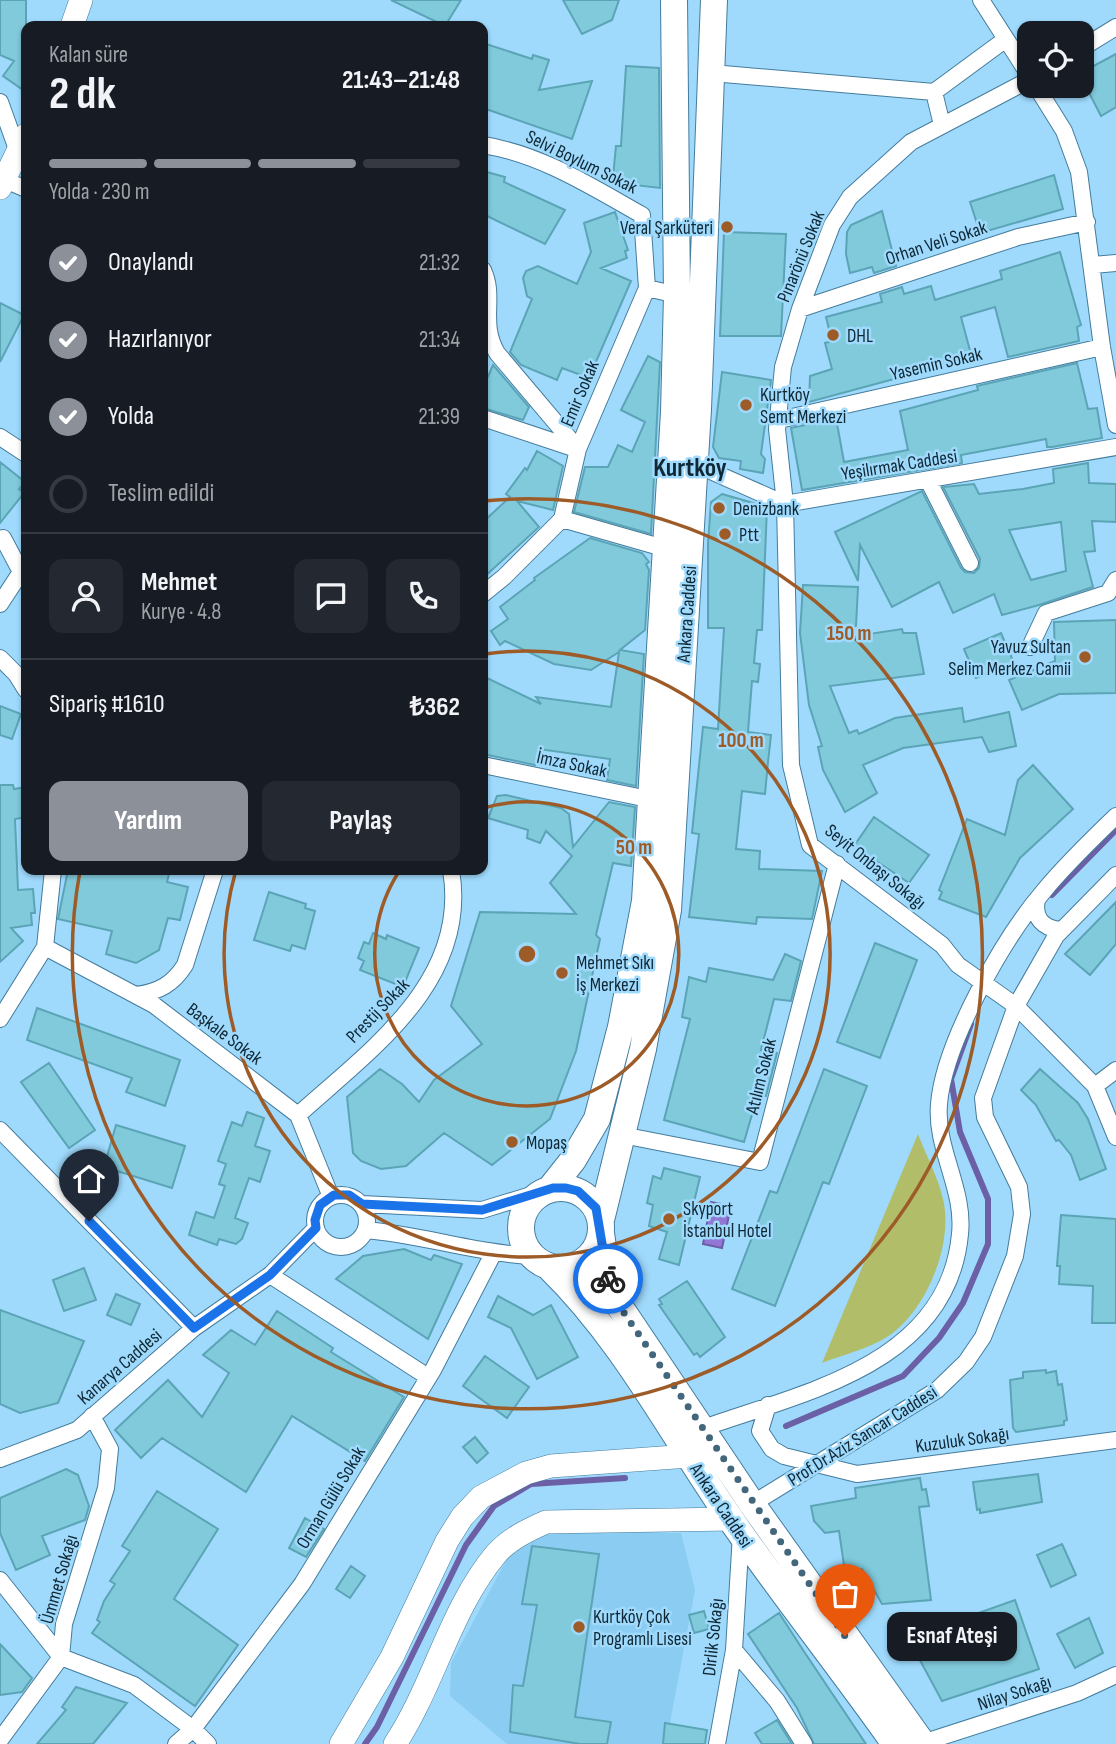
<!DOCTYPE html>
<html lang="tr">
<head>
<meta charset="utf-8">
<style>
  :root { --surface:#171b24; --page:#242831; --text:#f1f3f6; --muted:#9ea1a6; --line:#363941; --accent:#8c9099 }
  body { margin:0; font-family:"Sofia Sans Condensed",sans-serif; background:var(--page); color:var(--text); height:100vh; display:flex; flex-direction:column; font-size:26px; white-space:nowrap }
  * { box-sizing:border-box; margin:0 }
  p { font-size:23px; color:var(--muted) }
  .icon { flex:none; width:38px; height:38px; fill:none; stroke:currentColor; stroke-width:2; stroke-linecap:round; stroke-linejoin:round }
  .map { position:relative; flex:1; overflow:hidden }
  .drawer { position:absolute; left:21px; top:21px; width:467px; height:854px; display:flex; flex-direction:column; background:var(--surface); border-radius:14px; box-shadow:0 2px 5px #0004 }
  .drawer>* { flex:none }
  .controls { position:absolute; left:1017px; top:21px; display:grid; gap:14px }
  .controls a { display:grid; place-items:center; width:77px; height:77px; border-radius:14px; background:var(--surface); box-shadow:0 2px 5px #0004; font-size:35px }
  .pin { position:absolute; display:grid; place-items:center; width:60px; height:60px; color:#fff; margin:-72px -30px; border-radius:50% 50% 50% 0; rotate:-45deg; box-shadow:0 0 7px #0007 }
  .pin .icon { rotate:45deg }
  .courier { position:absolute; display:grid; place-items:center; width:70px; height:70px; margin:-35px; border:5px solid #1a73e8; border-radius:50%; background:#fff; color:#222; box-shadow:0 2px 9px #0007 }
  .bubble { position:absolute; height:49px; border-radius:14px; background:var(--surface); box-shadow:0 2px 5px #0004; font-size:23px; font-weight:700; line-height:49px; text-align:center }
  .headline em { font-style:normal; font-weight:700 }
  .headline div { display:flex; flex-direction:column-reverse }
  .headline { display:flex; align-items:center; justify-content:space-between; height:119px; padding:0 28px }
  h1 { font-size:46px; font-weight:700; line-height:52px }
  .bar { display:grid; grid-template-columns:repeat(4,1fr); gap:10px 7px; align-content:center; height:84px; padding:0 28px }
  .bar i { height:9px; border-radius:5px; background:var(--line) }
  .bar .active { background:var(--accent) }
  .bar p { grid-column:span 4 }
  .line { display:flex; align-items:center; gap:18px; padding:0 28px; border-top:2px solid var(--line) }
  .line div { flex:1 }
  .round { display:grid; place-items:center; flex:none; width:74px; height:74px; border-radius:14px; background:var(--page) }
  ol { padding:0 28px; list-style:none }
  li { display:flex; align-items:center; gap:21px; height:77px }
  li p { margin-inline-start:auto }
  li .icon { padding:7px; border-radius:50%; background:var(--accent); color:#fff; stroke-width:4 }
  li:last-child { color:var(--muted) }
  li i { width:38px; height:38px; border:4px solid var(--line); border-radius:50% }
  .primary-button { display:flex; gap:14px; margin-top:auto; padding:14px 28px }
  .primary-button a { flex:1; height:80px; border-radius:14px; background:var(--accent); color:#fff; font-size:28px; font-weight:700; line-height:80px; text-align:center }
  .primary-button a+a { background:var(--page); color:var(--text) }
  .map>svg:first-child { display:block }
</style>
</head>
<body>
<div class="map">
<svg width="1116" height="1744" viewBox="0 0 1116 1744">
  <rect width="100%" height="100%" fill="#9fdafd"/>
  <path fill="#8bccf2" d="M523 1529 681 1533 695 1590 666 1744H507L450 1696 451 1663Z"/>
  <path fill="#b2bd6a" d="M918 1134C926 1155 938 1177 943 1199 954 1244 926 1312 887 1337 868 1349 842 1355 822 1363Z"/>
  <path fill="#9277d7" stroke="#6b5fa6" stroke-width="2" d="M711 1202 731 1206 722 1248 703 1244Z"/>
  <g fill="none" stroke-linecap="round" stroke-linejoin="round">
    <path stroke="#6b5fa6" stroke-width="6" d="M1052 895 1116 830
      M786 1426 903 1376 939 1338 963 1303 988 1244V1199L960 1132 951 1079 971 1024
      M365 1744 377 1727 466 1545 494 1506 531 1484 625 1478"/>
  </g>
  <path fill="#81cadc" stroke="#5ba4b6" stroke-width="2" fill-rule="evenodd" d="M0 0H26V92L3 76 14 61 0 55Z
    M391 0H461L445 26Z
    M563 0H619L612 20 582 34Z
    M483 43 532 59 533 55 549 60 539 90 592 81 572 139 483 108Z
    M1116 54V107L1101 116 1082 79V72Z
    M626 66 659 68 660 188 617 183 618 177H613L616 146H621Z
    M483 171 505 177 504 182 565 210 545 244 483 214Z
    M1054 175 1063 209 980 233 970 202Z
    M882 211 896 266 874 273 872 267 850 273 846 254 847 232 851 225Z
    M615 212 628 250 625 251 627 258 601 268 631 281 589 378 562 368 557 380 521 365 510 352 532 299 527 296 523 278 526 271 538 266 577 284 591 252 584 223Z
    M724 232 786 234 781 336H720Z
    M1060 252 1081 325 1077 327 1079 341 1008 357 995 307 961 317 972 358 809 402 810 376 832 369 825 343 832 341 826 317 882 302 880 294 902 287 904 294 931 286 935 300 1002 279 1000 271Z
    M0 303 24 315 0 362Z
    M648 356 660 362 651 534 574 512 585 467H608L618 445 632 452 645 422 621 410Z
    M1077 363 1088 409 1097 408 1102 438 1052 447H1047L1046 439 961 455 962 463 802 490 791 428 836 418 844 462 908 450 900 411 978 390 977 386Z
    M493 365 529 407 523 420 483 408V388Z
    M722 372 771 380 761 454 765 459 763 473 740 469 741 461 719 458 713 447Z
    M537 451 563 466 553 510 517 501 539 527 483 578V522L510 497 506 494 525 468 527 470Z
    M0 462 25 482 19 489 24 493 0 523Z
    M1088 463 1089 483 1116 484V522L1092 521 1095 551 1084 552 1093 587 1039 605 1002 615 994 594 953 613 939 582 892 607 860 545 858 581 835 532 922 491 961 568 965 572 974 573 979 568 980 559 943 487 974 484 979 494 1023 489 1054 483 1053 469ZM1061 522 1066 571 1031 580 1009 530Z
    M722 494 767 507 762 630H757L754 663 760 664 758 682 752 681 748 732 771 735 768 762 765 794 742 791 736 849 760 851 759 869 822 871 812 919 757 917 756 924 689 917 699 834 692 833 703 727 718 729 724 628H708V543L711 502Z
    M590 538 642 553 649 562 646 564 649 570 645 630 620 650 644 654 636 786 607 780 610 759 539 749 535 765 483 754V676L541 704 536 697 611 707 619 652 591 670 554 664 505 641 500 645 491 631 508 619 500 607 535 580 534 578Z
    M803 585 858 587 856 626 829 640 902 629 903 633H916L924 674 830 686 849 733 857 730 859 734 895 718 962 708 964 722 1009 712 1016 746 989 752 982 737 903 748 863 765 877 793 845 812 823 770 818 747 822 746 809 705 800 633Z
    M1116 620V693L1059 694 1022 710 1009 680 1055 661 1054 622Z
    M1001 633 1014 663 976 678 964 649Z
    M0 706 21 714 12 739 0 735Z
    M1033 765 1073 809 1020 858 986 917 939 899 942 892 939 890 967 819 1005 835 1018 780Z
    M0 785H13L14 789 26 787V817L15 819 18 890 33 889 35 913H31L32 925 11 928 23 941 0 962Z
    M506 795 561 808 569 814 573 847 609 802 635 807 631 866 613 863 596 935 600 939 576 1051 550 1119 492 1165 444 1133 406 1166 381 1169 361 1161 353 1153 347 1097 380 1069 402 1084 419 1102 434 1080 482 1044 451 1006 480 912 576 914 550 883 572 856 546 831 540 843 527 838 528 830 488 818 497 796Z
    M874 817 929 855 909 883 854 846Z
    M68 870H170L167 882 188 887 180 920 168 918 159 950 136 963 106 954 112 931 58 919Z
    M269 892 306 904 305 908 315 911 305 949 292 945 290 951 254 940Z
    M1116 902V944L1090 975 1065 954Z
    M373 933 386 939 387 935 419 948 403 987 360 970 364 961 358 958 364 942 369 944Z
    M875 943 917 960 880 1058 837 1042Z
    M785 954 801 961 791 1001 774 999 761 1050 777 1053 766 1096 758 1094 744 1142 664 1120 690 1019 682 1017 689 977 706 982 709 968 773 980Z
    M37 1008 180 1060 165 1106 126 1092 132 1078 27 1040Z
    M49 1063 95 1130 69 1148 21 1082Z
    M824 1069 867 1086 829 1184 823 1182 775 1306 732 1289 770 1191 777 1193Z
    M1040 1069 1078 1103 1088 1119 1106 1169 1080 1180 1071 1155 1059 1140 1056 1141 1036 1105 1021 1090Z
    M247 1112 264 1118 255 1146 270 1151 260 1182 249 1178 235 1218 248 1223 242 1239 236 1244 219 1239 217 1245 189 1235 196 1212 214 1218 225 1186 219 1184 226 1164 218 1161 232 1122 242 1126Z
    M116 1125 185 1146 172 1188 104 1167Z
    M664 1168 700 1177 679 1265 659 1259 667 1232 649 1226 653 1205 647 1203 653 1176 661 1179Z
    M1061 1215 1116 1219V1323H1092L1093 1286 1059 1284 1060 1266H1057Z
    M404 1249 431 1260 434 1255 462 1264 428 1339 336 1279 363 1256Z
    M84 1268 96 1300 64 1311 53 1280Z
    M687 1281 725 1337 700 1357 697 1353 694 1355 659 1305 662 1304 659 1299Z
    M116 1294 140 1304 131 1325 107 1315Z
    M498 1296 533 1315 551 1305 578 1357 537 1379 511 1328 488 1317Z
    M0 1310 84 1341 58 1403 20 1413 0 1404Z
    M277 1311 333 1348 331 1352 404 1397 365 1461 292 1416 246 1492 162 1438 141 1458 115 1430 168 1380 202 1417 229 1373 203 1355 231 1330 255 1345Z
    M485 1356 529 1387 507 1418 463 1386Z
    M1046 1370V1373L1056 1371 1058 1385 1062 1384 1067 1420 1064 1421V1425L1016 1432 1013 1428 1010 1380 1023 1378V1372Z
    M475 1437 488 1453 477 1463 463 1447Z
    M66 1469 78 1475 89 1506 85 1520 42 1536 50 1555 16 1570 0 1533V1498Z
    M1038 1474 1042 1502 980 1513V1509L977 1510 973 1482Z
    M920 1478 922 1490 926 1489 929 1506 919 1507 931 1600 882 1604 862 1569 845 1572 839 1531 825 1533 814 1521 811 1506 856 1498 855 1488Z
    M157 1491 218 1529 174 1599 238 1645 195 1706 92 1633 100 1622 97 1620 104 1601 115 1584 110 1581 130 1551 122 1546Z
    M305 1518 324 1529 306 1557 289 1548Z
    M1062 1544 1076 1575 1051 1587 1037 1555Z
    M532 1546 599 1554 575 1717 611 1722 607 1744H580L510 1732 513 1685 523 1686 537 1605 522 1604Z
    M351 1566 365 1576 350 1598 336 1589Z
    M1015 1600 1039 1669 942 1701 908 1638Z
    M704 1611 709 1629 694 1633 689 1615Z
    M779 1613 805 1653 866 1744H814L797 1708 748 1634Z
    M1089 1618 1103 1653 1075 1668 1057 1634Z
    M0 1644 32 1678 22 1692 0 1695Z
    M76 1687 127 1703 93 1744H37L66 1710 62 1707Z
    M777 1720 792 1744H762L755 1733Z
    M665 1723 707 1730 705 1744H663Z"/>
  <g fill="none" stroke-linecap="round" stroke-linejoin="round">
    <defs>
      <path id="street" d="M981 0 1029 75
        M1082 48 1116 27
        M712 73 934 92 942 125
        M1029 80 911 142 850 197 832 225 800 309 783 367 777 429 785 504 791 765 810 845 942 945 958 965 1016 1006 1095 1086 1116 1137
        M1036 86 1064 131 1079 172 1102 347 1116 425
        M934 92 1006 39
        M0 102 18 152
        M483 145C541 154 592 187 642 215L647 288 677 295
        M5 180 26 189
        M1093 265 1116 263
        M483 270C496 298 479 322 497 353L578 449
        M800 309 1018 237 1087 222
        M483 418 576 449
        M779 420 1102 347
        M0 437 26 454
        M695 464 785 504 1116 447
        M928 480 970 563
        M562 519 578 449 647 288
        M483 594 504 577 562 519 667 549
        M0 604 21 572 3 538
        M1030 647 1046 613 1108 593 1116 580
        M0 658 16 674 26 690
        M483 765 653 800
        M1037 900C1033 918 1043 928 1060 930
        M45 947 154 1005 298 1115 331 1197
        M136 995C159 992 173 984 185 965L215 870
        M0 1019 45 947 53 870
        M1095 1086 1116 1070
        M298 1115C370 1050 470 981 451 870
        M0 1130 194 1328
        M622 1135 760 1162 837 864
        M315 1221a26 26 0 1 1 52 0a26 26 0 1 1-52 0Z
        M362 1204 482 1210 541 1192
        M366 1230C423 1235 476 1253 532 1256
        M270 1275 428 1377
        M768 1405 760 1431 772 1449 784 1456 857 1474 1116 1440
        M703 1428C805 1392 948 1364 960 1234 965 1189 935 1149 939 1104 944 1043 1003 939 1043 892 1065 865 1091 840 1116 816
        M0 1459 77 1430 194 1328 270 1275 316 1228
        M752 1504 937 1390 966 1362 983 1337 1015 1256 1022 1214 1019 1187 985 1117 983 1098 1016 1006 1056 936 1116 875
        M0 1580 61 1657 134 1685 193 1729 208 1744
        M734 1650 777 1701 804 1744
        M0 1740 61 1657 64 1624 106 1488 110 1449 92 1416
        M922 1743 1077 1693 1116 1675
        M176 1744 193 1729 302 1584 433 1370 493 1254
        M717 1744 734 1650 741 1534"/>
      <path id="secondary" d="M72 26 81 0
        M0 188 26 135
        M341 1744 392 1657 447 1541 462 1517 481 1497 526 1473 551 1466 689 1456
        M395 1744C434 1685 450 1609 496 1554 509 1539 528 1530 546 1522L731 1519"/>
      <path id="primary" d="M521 1228a40 40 0 1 1 80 0a40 40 0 1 1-80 0Z
        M550 1189 573 1160 597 1119 621 1027 645 901 674 412 677 295 674 0
        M601 1220 643 1049 668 910 698 409 714 0
        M601 1233 607 1276 620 1307 752 1504 923 1744
        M549 1267C628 1344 677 1445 741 1534 791 1605 845 1673 895 1744"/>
    </defs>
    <use href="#street" stroke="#447c9c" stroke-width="18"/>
    <use href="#secondary" stroke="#447c9c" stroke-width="24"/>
    <use href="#primary" stroke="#447c9c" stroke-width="28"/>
    <use href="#street" stroke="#fff" stroke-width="16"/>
    <use href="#secondary" stroke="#fff" stroke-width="23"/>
    <use href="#primary" stroke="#fff" stroke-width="26"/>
  </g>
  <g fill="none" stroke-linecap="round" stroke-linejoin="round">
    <path stroke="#42667b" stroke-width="7" stroke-dasharray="0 12.6" d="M608 1279 620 1307 845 1636"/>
    <path stroke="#1a73e8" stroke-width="9" d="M89 1221 194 1328 270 1275 316 1228 315 1220 320 1205 334 1195H349L362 1204 482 1210 553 1188H566L578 1191 596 1208 608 1279"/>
  </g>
  <g fill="none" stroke="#9d5b28" stroke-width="3.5">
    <path d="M484 808A152 152 0 1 1 400 870"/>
    <path d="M485 654A303 303 0 1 1 236 870"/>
    <path d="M483 501A455 455 0 1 1 80 871"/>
  </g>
  <g fill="#9d5b28" stroke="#9fdafd" stroke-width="2.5">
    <circle cx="727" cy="227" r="7"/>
    <circle cx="833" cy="335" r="7"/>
    <circle cx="746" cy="405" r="7"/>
    <circle cx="719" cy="508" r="7"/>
    <circle cx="725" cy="534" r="7"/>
    <circle cx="1085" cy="657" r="7"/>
    <circle cx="562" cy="973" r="7"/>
    <circle cx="512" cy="1142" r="7"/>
    <circle cx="669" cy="1219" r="7"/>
    <circle cx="579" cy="1627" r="7"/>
  </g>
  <g text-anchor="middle" stroke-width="5" stroke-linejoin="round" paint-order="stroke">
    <g font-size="19" fill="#102835" stroke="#9fdafd">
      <text transform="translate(582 161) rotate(26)" y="7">Selvi Boylum Sokak</text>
      <text transform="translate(936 242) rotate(-18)" y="7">Orhan Veli Sokak</text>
      <text transform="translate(800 256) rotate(-68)" y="7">Pınarönü Sokak</text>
      <text transform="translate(936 363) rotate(-13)" y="7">Yasemin Sokak</text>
      <text transform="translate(579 393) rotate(-67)" y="7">Emir Sokak</text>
      <text transform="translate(899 464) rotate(-9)" y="7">Yeşilırmak Caddesi</text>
      <text transform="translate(686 614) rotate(-86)" y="7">Ankara Caddesi</text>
      <text transform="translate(572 763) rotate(12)" y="7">İmza Sokak</text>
      <text transform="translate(876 866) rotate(39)" y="7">Seyit Onbaşı Sokağı</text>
      <text transform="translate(377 1010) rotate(-46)" y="7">Prestij Sokak</text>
      <text transform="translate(225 1033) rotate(37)" y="7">Başkale Sokak</text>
      <text transform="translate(760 1076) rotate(-76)" y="7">Atılım Sokak</text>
      <text transform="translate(119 1366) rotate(-41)" y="7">Kanarya Caddesi</text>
      <text transform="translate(862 1435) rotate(-32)" y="7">Prof.Dr.Aziz Sancar Caddesi</text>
      <text transform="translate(962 1439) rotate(-8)" y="7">Kuzuluk Sokağı</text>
      <text transform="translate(330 1497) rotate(-59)" y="7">Orman Gülü Sokak</text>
      <text transform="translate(722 1505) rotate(56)" y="7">Ankara Caddesi</text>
      <text transform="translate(58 1579) rotate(-74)" y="7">Ümmet Sokağı</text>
      <text transform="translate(712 1637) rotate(-84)" y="7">Dirlik Sokağı</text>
      <text transform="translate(1014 1692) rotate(-18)" y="7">Nilay Sokağı</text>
    </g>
    <g font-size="19" fill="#102835" stroke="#9fdafd" text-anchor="start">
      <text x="713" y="234" text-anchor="end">Veral Şarküteri</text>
      <text x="847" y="342">DHL</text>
      <text x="760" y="401">Kurtköy<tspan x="760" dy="22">Semt Merkezi</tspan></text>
      <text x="733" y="515">Denizbank</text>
      <text x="739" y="541">Ptt</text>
      <text x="1071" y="653" text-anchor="end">Yavuz Sultan<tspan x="1071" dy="22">Selim Merkez Camii</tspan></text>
      <text x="576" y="969">Mehmet Sıkı<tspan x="576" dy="22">İş Merkezi</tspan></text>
      <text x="526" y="1149">Mopaş</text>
      <text x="683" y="1215">Skyport<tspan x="683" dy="22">İstanbul Hotel</tspan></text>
      <text x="593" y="1623">Kurtköy Çok<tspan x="593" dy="22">Programlı Lisesi</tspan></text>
    </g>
    <g font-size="26" font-weight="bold" fill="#102835" stroke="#9fdafd">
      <text x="690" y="476">Kurtköy</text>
    </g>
  </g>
  <circle cx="527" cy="954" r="10" fill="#9d5b28" stroke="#9fdafd" stroke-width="3.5"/>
  <g font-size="21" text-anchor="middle" font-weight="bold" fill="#9d5b28" stroke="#9fdafd" stroke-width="5" stroke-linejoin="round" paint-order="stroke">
    <text x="849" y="640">150 m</text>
    <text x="741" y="747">100 m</text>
    <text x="634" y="854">50 m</text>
  </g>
</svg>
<div class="controls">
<a><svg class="icon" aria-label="locate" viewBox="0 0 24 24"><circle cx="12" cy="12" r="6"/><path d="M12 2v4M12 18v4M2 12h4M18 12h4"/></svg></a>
</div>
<div class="pin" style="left:845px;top:1636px;background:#ea580c"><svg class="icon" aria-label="bag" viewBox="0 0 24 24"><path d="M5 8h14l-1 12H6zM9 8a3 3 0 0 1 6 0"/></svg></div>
<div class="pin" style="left:89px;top:1221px;background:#1f2937"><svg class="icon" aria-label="home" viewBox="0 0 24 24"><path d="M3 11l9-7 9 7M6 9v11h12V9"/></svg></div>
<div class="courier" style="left:608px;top:1279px"><svg class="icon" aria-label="bike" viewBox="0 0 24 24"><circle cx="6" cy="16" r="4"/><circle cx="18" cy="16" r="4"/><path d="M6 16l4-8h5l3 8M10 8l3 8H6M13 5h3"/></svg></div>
<div class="bubble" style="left:887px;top:1612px;width:130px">Esnaf Ateşi</div>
<section class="drawer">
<div class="headline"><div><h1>2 dk</h1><p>Kalan süre</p></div><em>21:43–21:48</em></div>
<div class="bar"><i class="active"></i><i class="active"></i><i class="active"></i><i></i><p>Yolda · 230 m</p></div>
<ol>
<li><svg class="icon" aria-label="check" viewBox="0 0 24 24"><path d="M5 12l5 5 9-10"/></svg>Onaylandı<p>21:32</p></li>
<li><svg class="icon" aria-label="check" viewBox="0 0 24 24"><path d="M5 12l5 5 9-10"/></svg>Hazırlanıyor<p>21:34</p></li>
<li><svg class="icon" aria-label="check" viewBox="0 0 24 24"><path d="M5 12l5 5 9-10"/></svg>Yolda<p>21:39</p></li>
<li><i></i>Teslim edildi</li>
</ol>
<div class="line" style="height:126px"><a class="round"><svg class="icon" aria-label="person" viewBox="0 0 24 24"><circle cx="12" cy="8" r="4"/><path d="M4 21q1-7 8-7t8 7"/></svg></a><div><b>Mehmet</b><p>Kurye · 4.8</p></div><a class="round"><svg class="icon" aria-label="chat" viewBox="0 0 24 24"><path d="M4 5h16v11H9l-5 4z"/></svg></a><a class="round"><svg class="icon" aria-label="phone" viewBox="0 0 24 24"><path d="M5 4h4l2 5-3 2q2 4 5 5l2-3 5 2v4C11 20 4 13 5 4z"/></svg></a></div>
<div class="line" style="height:91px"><div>Sipariş #1610</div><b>₺362</b></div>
<div class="primary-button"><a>Yardım</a><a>Paylaş</a></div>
</section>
</div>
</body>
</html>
